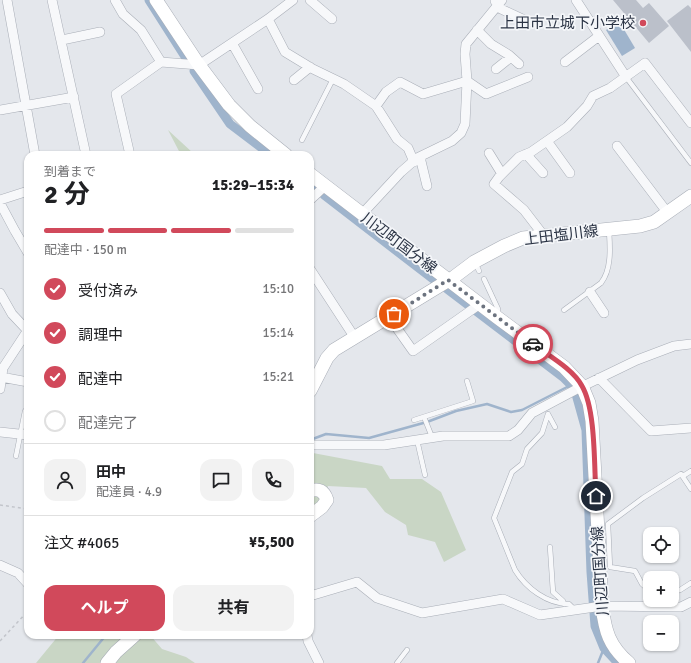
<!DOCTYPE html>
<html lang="ja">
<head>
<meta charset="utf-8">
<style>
  :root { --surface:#fff; --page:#f2f2f2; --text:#202124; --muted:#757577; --line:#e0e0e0; --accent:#d1495b }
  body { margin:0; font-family:Signika,"Noto Sans JP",sans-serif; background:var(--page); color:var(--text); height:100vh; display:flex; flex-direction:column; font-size:15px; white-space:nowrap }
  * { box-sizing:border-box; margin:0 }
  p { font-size:13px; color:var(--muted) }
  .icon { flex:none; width:22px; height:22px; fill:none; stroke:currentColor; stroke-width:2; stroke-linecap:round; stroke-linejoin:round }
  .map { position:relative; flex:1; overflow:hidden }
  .drawer { position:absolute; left:24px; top:151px; width:290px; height:488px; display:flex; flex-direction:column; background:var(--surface); border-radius:12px; box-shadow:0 1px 3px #0004 }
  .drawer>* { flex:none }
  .buttons { position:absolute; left:643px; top:527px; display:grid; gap:8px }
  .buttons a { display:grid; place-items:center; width:36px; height:36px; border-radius:8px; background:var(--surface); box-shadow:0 1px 3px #0004; font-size:20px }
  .pin { position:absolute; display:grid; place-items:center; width:34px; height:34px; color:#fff; margin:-17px; border:2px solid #fff; border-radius:50%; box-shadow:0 1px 4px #0007 }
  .courier { position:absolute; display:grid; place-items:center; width:40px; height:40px; margin:-20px; border:3px solid #d1495b; border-radius:50%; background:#fff; color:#222; box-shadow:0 1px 5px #0007 }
  .headline em { font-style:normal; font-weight:700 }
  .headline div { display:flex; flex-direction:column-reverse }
  .headline { display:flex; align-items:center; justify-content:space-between; height:68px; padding:0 20px }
  h1 { font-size:26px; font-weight:700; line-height:30px }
  .bar { display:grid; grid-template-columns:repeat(4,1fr); gap:6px 4px; align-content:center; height:48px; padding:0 20px }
  .bar i { height:5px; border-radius:3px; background:var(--line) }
  .bar .current { background:var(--accent) }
  .bar p { grid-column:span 4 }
  .line { display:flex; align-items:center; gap:10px; padding:0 20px; border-top:1px solid var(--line) }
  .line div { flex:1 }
  .round { display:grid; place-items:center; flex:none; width:42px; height:42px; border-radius:12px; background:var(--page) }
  ol { padding:0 20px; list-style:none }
  li { display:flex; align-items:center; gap:12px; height:44px }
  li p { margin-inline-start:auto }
  li .icon { padding:4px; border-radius:50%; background:var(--accent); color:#fff; stroke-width:4 }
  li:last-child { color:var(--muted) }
  li i { width:22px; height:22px; border:2px solid var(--line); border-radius:50% }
  .button { display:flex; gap:8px; margin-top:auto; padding:8px 20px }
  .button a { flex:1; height:46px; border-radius:12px; background:var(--accent); color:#fff; font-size:16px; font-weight:700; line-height:46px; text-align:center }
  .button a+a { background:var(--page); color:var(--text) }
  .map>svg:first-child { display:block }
</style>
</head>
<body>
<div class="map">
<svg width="691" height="663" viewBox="0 0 691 663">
  <rect width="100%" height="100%" fill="#e4e7ec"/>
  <path fill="#c9d6c5" d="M168 130 193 153 196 155H181Z
    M310 447 314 448 313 453 382 466 390 479H422L441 492 466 550 444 562 435 542 408 535 406 525 385 512 366 488 328 486 319 504 310 512Z
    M59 635H132L104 663H36Z
    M142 635H150L162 649 186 657 195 663H111L118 653Z"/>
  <path fill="#9fb4cc" d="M619 21 635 48 622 56 606 30Z"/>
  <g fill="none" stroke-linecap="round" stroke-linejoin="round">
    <path stroke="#9fb4cc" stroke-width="2.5" d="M310 440 326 434 369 438 427 422 456 411 487 404 511 412 522 410 571 385
      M83 663 106 635
      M598 663 604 648"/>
    <path stroke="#9fb4cc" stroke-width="9" d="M149 0 186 58
      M194 71 230 124 271 155
      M310 185 314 188
      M324 195 433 279
      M447 289 564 378 571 385 576 394 586 430 591 572 595 626 604 648 618 663"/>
  </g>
  <path fill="#bbc0ca" d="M613 0H636L643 8 649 3 669 26 649 43Z
    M688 5 691 8V52L667 21Z"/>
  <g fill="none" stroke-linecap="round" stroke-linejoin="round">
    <defs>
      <path id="lane" d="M626 77 691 163
        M302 140 333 79
        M475 262 479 271
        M484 279 498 309V315
        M564 310 601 283C612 269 610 247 609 230
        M548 414 542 433 527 449 522 464 512 472 494 518 515 570C526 588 547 604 569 604L575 610
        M548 414 555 427
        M424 417 432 437
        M414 420 473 401 467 381
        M417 440 425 475
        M16 456 25 411
        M683 476 691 471
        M550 547 553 592 563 601 564 604
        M650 591 642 584 635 571 610 567 608 524 643 498 681 474 691 489
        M672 593 680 590 691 583
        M397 663 407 650"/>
      <path id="street" d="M7 0 35 155
        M52 0 86 155
        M115 0 123 14 141 30 161 62
        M310 0 332 19
        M576 0 626 77
        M495 1 501 9 529 22
        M268 19 285 52 313 69 344 84 376 106 386 92 400 82 423 94 467 81 465 54 466 44 502 0
        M477 30 491 44 509 55 519 64
        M62 40 100 32
        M232 43 258 89
        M565 62 599 36
        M496 69 511 57
        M294 80 310 67
        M467 81 486 94 528 77
        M376 106 397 139 408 148 414 162
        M0 110 74 97
        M547 141 570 173
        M617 146 667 212
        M489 153 502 174
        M526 154 543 173
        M130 155 116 94 161 62 199 65 268 19 293 0
        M420 157 427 186
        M0 200 28 191
        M310 200 325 186
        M0 203 15 231 28 253
        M362 214 401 172 417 158 452 141 461 133 465 124 467 81
        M544 236 524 210 494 184 499 177 519 157 531 152 567 127 587 106 593 96 610 88 645 63 691 123
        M310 269 355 338
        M590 292 604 313
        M0 293 12 314 28 331
        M389 317 413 351 480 304
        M0 376 1 377 28 382
        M599 378 651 431 691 428
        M0 389 3 368 28 330
        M0 432 28 435
        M310 445H384L443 436H509L518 430 532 413 577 389 637 360 674 346 691 344
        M0 565 18 573 28 584
        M310 596 357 582 377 598 422 613 503 599 540 615 602 606 681 607 691 602
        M307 635 308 641 319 663"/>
      <path id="secondary" d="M156 0 199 65 229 105 250 126 286 155
        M310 174 498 318 564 367 582 386 589 403 592 421 602 606C605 631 609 646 629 663
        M310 391 327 358 334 350 454 277 474 262 504 246 523 238 640 226 654 222 691 196
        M310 491C319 488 324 491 327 500L322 507 310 516
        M107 663 116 652 135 635"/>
    </defs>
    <use href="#lane" stroke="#a9aeb7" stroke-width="5.5"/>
    <use href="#street" stroke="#a9aeb7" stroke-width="10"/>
    <use href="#secondary" stroke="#a9aeb7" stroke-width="14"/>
    <path stroke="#c2c5cb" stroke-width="1.5" stroke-dasharray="3 3" stroke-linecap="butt" d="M0 505 28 509
      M0 641 28 611"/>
    <use href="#lane" stroke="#f7f8fa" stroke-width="4.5"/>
    <use href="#street" stroke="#f7f8fa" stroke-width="9"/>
    <use href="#secondary" stroke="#fff" stroke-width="13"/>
  </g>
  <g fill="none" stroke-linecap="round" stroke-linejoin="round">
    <path stroke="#6c737f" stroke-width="4" stroke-dasharray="0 7.2" d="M394 314 448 280 533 344"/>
    <path stroke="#d1495b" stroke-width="5" d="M533 344C549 356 573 369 582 386 596 410 594 467 596 496"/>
  </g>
  <circle fill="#d1495b" stroke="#f4f6f9" stroke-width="1.5" cx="643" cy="23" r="4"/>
  <g text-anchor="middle" stroke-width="3.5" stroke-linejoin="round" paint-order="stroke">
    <g font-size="15" fill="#2b3445" stroke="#f4f6f9" text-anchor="end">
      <text x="635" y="28">上田市立城下小学校</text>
    </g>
    <g font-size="15" fill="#2b3445" stroke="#f4f6f9">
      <text transform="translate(561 235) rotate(-7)" y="5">上田塩川線</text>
      <text transform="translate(399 243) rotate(37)" y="5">川辺町国分線</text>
      <text transform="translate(600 571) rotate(-94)" y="5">川辺町国分線</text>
    </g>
  </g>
</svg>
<div class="buttons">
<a><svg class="icon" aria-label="locate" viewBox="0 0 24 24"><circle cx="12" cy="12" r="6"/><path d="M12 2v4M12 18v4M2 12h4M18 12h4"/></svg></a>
<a>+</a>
<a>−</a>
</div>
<div class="pin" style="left:394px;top:314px;background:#ea580c"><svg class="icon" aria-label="bag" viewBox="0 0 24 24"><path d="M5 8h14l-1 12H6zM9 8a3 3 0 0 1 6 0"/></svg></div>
<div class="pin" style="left:596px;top:496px;background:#1f2937"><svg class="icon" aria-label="home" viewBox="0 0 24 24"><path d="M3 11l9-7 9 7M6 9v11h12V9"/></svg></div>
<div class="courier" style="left:533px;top:344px"><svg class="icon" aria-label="car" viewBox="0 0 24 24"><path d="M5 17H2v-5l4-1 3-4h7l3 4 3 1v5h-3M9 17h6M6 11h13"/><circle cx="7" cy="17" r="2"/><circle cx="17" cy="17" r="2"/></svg></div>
<section class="drawer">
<div class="headline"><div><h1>2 分</h1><p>到着まで</p></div><em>15:29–15:34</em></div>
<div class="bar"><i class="current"></i><i class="current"></i><i class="current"></i><i></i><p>配達中 · 150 m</p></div>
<ol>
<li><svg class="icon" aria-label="check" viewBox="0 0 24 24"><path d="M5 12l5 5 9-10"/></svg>受付済み<p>15:10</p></li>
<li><svg class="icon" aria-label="check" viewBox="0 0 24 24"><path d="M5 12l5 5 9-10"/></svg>調理中<p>15:14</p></li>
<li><svg class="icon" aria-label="check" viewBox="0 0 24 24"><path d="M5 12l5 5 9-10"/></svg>配達中<p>15:21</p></li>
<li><i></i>配達完了</li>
</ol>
<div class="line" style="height:72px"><a class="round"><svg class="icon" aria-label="person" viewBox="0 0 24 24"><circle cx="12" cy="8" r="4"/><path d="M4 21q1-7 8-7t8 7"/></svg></a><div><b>田中</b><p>配達員 · 4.9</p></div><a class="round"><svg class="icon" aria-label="chat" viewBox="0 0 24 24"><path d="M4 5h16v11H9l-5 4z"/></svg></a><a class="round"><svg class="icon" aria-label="phone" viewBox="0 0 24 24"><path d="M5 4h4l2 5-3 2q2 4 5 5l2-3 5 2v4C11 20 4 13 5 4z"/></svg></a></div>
<div class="line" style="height:52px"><div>注文 #4065</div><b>¥5,500</b></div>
<div class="button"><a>ヘルプ</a><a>共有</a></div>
</section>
</div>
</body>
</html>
